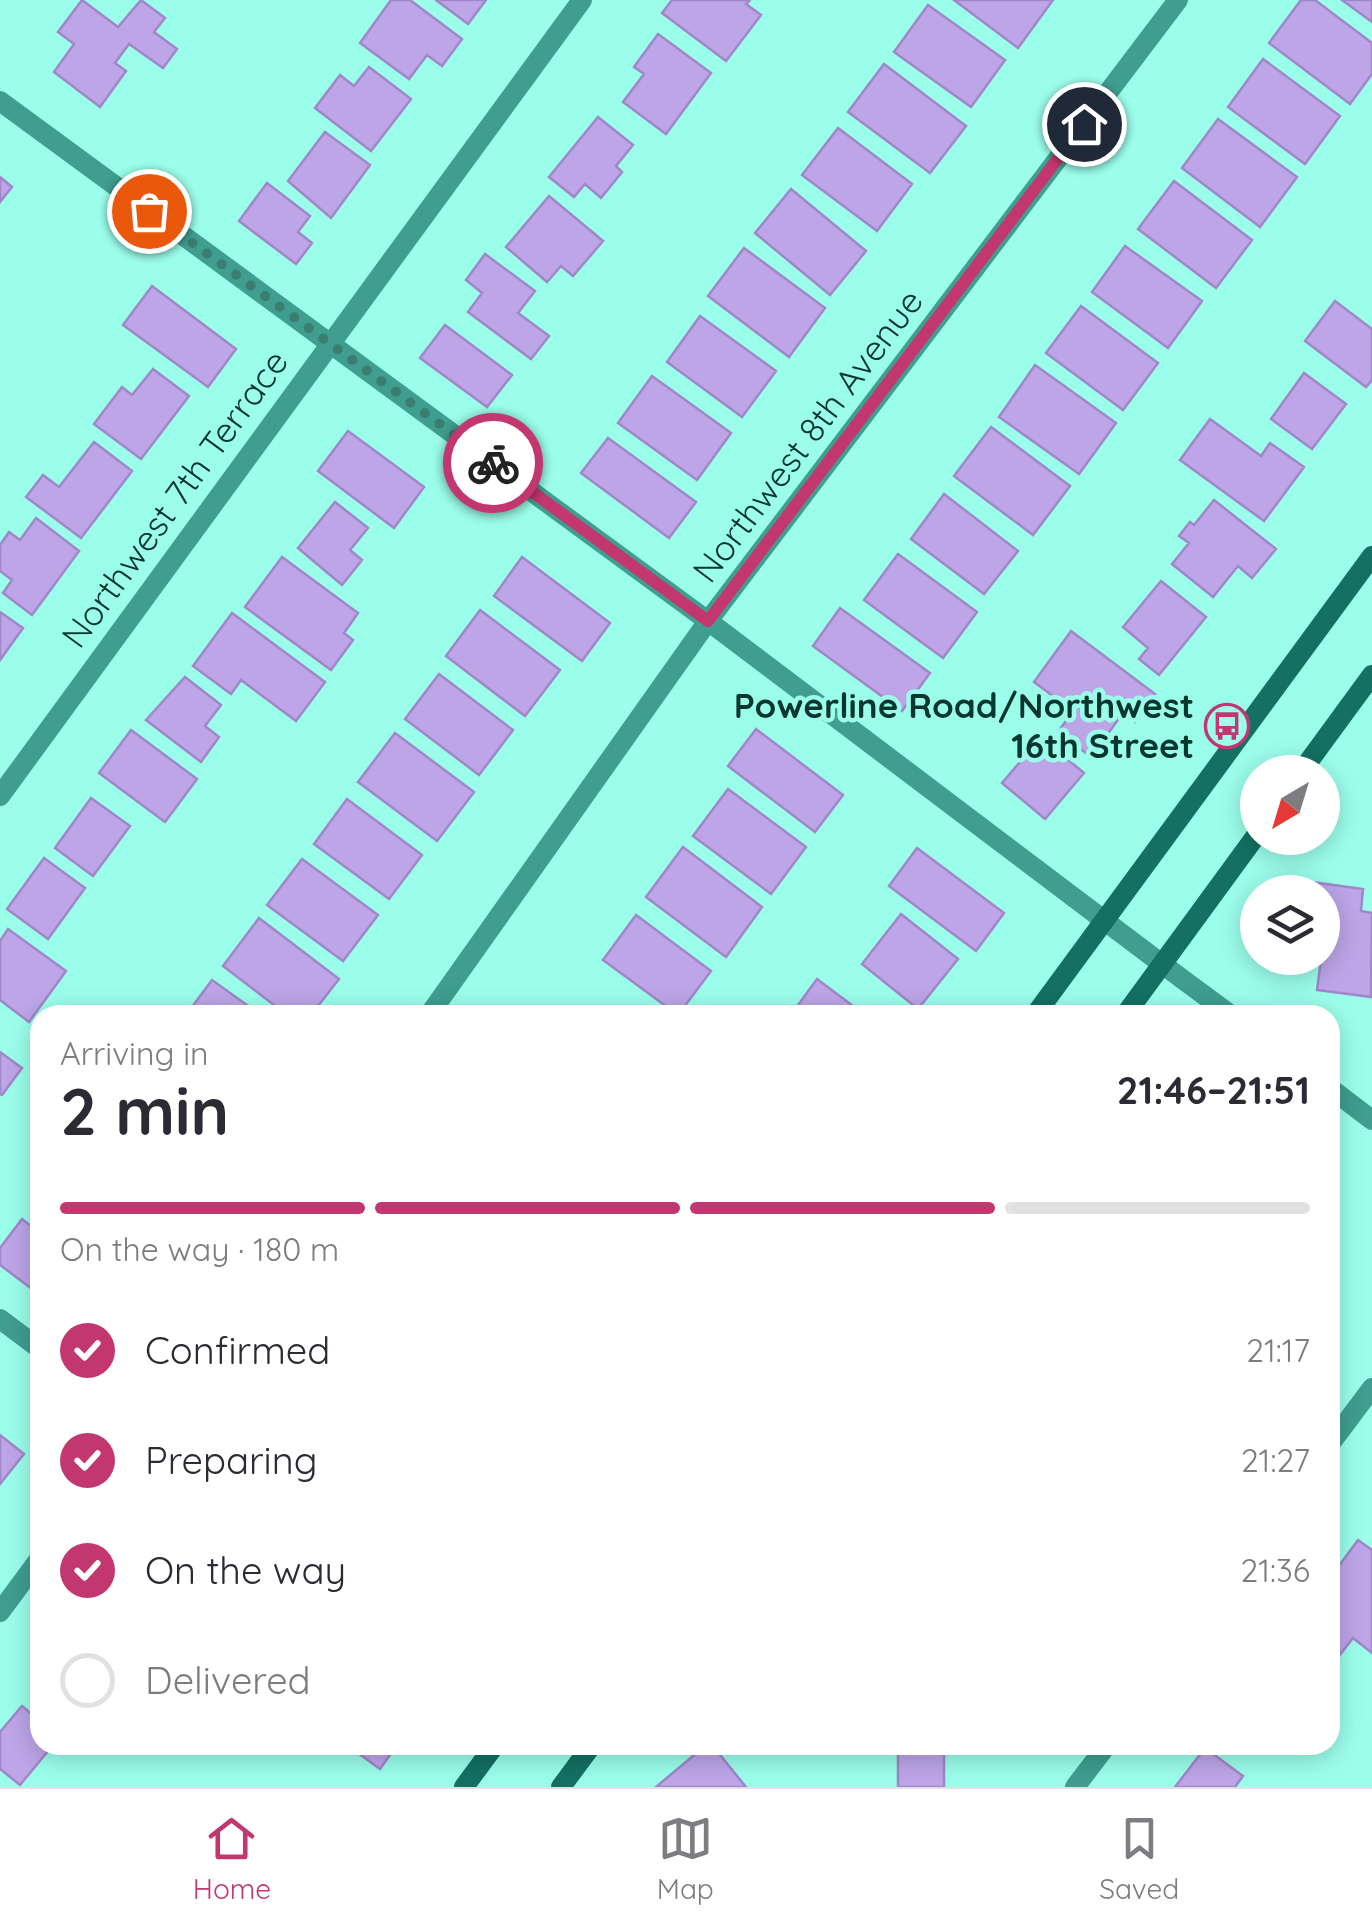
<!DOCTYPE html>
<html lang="en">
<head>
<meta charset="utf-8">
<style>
  :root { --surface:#fff; --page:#f7f7f7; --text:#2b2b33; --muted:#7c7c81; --line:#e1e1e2; --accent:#c2376f }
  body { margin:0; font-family:Quicksand,sans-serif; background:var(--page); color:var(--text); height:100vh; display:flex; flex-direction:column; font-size:38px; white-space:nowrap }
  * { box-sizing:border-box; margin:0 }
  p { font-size:32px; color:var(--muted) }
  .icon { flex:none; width:55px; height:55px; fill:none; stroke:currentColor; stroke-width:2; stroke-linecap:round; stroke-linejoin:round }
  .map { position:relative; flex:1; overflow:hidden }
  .details { position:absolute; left:30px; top:1005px; width:1310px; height:750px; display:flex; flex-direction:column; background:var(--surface); border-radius:30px; box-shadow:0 5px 25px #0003 }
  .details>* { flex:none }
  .needle { width:65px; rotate:218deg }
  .controls { position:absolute; left:1240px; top:755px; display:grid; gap:20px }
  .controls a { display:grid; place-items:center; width:100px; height:100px; border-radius:50%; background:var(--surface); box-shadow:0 5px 25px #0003; font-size:50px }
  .pin { position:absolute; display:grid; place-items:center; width:85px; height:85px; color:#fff; margin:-42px; border:5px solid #fff; border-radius:50%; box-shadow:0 2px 10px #0007 }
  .courier { position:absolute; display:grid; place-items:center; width:100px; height:100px; margin:-50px; border:8px solid #c2376f; border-radius:50%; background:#fff; color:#222; box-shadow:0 2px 12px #0007 }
  .summary em { font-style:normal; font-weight:800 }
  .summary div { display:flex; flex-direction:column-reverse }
  .summary { display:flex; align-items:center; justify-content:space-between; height:170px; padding:0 30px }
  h1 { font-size:65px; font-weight:800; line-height:75px }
  .bar { display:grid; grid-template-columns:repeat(4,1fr); gap:15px 10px; align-content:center; height:120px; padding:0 30px }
  .bar i { height:12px; border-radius:8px; background:var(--line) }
  .bar .on { background:var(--accent) }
  .bar p { grid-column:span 4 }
  ol { padding:0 30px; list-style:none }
  li { display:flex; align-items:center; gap:30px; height:110px }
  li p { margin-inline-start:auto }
  li .icon { padding:10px; border-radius:50%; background:var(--accent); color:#fff; stroke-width:4 }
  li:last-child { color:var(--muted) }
  li i { width:55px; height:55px; border:5px solid var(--line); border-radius:50% }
  .dock { display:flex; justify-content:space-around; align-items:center; height:140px; border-top:2px solid var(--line); background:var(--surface); font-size:28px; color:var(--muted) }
  .dock a { display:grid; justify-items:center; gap:5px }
  .dock .on { color:var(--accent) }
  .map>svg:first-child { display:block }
</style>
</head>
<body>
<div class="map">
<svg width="1372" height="1787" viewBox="0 0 1372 1787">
  <rect width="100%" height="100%" fill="#9bfeeb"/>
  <path fill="#bda5e8" stroke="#9f87c8" stroke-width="2.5" d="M82 0 118 27 141 0 165 18 154 32 177 49 163 68 129 44 115 63 126 71 100 107 54 72 74 44 58 32Z
    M391 0H410L462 39 442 66 427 55 409 79 360 43Z
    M436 0H486L468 24Z
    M672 0H750L746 4 761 15 726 61 662 13Z
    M954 0H1053L1018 48Z
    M1301 0H1315L1372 43V74L1350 104 1269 43Z
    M1342 0H1372V22Z
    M928 5 1005 60 971 107 894 52Z
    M658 34 711 73 666 134 623 102 644 74 634 67Z
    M1263 59 1340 116 1305 164 1228 107Z
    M884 64 966 126 930 173 848 112Z
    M369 67 411 99 371 151 315 108 340 75 354 86Z
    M598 117 633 145 616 166 622 172 601 198 585 184 574 197 549 177Z
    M1218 119 1297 177 1260 227 1182 168Z
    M838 128 912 184 877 231 802 175Z
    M325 132 370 165 331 218 288 181Z
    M0 177 12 187 0 202Z
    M1174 181 1252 240 1216 288 1138 229Z
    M267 183 310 216 298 232 312 243 296 264 239 221Z
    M791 189 866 251 830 295 755 233Z
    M549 196 603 241 573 276 561 266 547 282 506 247Z
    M1125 246 1202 301 1168 348 1092 292Z
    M744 248 825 308 789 357 708 296Z
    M485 254 535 291 518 313 549 336 531 359 468 312 482 293 466 280Z
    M152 286 236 349 208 387 123 325Z
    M1335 301 1372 329V380L1366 387 1305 341Z
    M1081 306 1158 363 1123 410 1046 353Z
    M700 316 776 371 742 417 667 362Z
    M445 325 512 375 487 407 420 358Z
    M1035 365 1116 423 1079 474 999 417Z
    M153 369 189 396 141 459 94 424 122 387 132 395Z
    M1304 373 1346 404 1312 449 1271 419Z
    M652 376 731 433 697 480 618 423Z
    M1210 419 1261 456 1270 443 1304 467 1264 521 1180 460Z
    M991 427 1070 486 1033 535 954 476Z
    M348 431 424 487 394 528 318 471Z
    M608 438 696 502 669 538 581 473Z
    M94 442 132 471 81 538 26 497 43 475 59 487Z
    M944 494 1018 551 984 594 911 539Z
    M1214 500 1276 549 1252 578 1238 566 1213 597 1172 564 1189 543 1179 536 1190 522 1194 525Z
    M335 502 368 528 350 550 362 560 342 585 298 548Z
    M36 518 79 551 32 615 3 593 12 580 0 571V545L9 532 20 540Z
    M898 554 977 612 943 658 864 600Z
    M282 557 358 613 344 633 353 640 331 670 245 607Z
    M522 557 610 623 582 661 494 596Z
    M1161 581 1206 617 1159 675 1139 659 1148 648 1123 627Z
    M840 608 930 673 902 711 813 646Z
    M480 610 560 670 525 716 446 656Z
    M0 612 23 628 0 660Z
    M232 613 325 682 296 721 241 680 231 694 193 666Z
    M1071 631 1155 694 1135 722 1123 713 1091 757 1058 732 1073 711 1034 682Z
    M439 674 513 730 479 775 405 719Z
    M185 677 221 705 205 726 219 737 201 762 146 720Z
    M756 729 843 795 815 832 728 766Z
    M131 730 197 779 165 822 99 773Z
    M395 733 474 792 437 841 358 782Z
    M1041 737 1084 773 1045 819 1002 783Z
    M728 789 806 847 771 894 693 836Z
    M91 798 130 826 93 876 55 848Z
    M347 799 422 855 389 899 314 844Z
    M683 847 762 907 726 957 646 897Z
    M917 848 1004 913 976 951 889 886Z
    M44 858 85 888 48 939 7 909Z
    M302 859 378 915 343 961 267 905Z
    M1312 882 1363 889 1361 911 1372 913 1371 997 1317 990 1324 938 1322 892H1310Z
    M901 914 958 959 918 1009 862 964Z
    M636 915 711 971 678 1015 603 960Z
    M259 918 339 979 311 1015H287L223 966Z
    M8 929 66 971 29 1022 0 1000V941Z
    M817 979 865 1015 793 1012Z
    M212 980 261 1015H186Z
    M0 1052 22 1068 2 1095 0 1094Z
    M22 1219 40 1233V1295L0 1265V1248Z
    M0 1435 24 1454 0 1484Z
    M1358 1540 1372 1550V1653L1353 1638 1339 1656 1330 1650V1578Z
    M22 1706 40 1721V1745H53L20 1785 0 1769V1732Z
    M347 1745H397L380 1769Z
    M706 1745H712L746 1787H656Z
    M1205 1748 1243 1776 1235 1787H1175Z
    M898 1749H944V1787H898Z"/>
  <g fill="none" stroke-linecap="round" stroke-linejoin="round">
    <path stroke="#3f9e8f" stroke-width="20" d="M0 796 582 0
      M1162 964 1231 1015
      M429 1015 708 621 1178 0
      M1330 1088 1372 1120
      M0 1319 40 1349
      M1330 1444 1372 1388
      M0 1612 40 1558
      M1075 1787 1107 1745"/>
    <path stroke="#3f9e8f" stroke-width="20" d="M0 101 708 621 1162 964"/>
    <path stroke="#137063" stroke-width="20" d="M1301 772 1372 675
      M1035 1015 1372 556
      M1125 1015 1258 833
      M464 1787 495 1745
      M561 1787 592 1745"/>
  </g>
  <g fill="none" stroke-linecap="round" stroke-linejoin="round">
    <path stroke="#3c7c71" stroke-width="10" stroke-dasharray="0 18" d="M149 211 493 463"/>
    <path stroke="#c2376f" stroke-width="12" d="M493 463 708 621 1084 124"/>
  </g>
  <defs>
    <symbol id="bus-ring" viewBox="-11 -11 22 22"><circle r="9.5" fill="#9bfeeb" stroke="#c2376f" stroke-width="1.5"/><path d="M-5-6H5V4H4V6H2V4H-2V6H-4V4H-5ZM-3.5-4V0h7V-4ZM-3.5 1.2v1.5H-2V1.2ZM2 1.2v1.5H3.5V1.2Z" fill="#c2376f"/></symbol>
  </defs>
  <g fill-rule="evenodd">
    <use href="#bus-ring" x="1202" y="701" width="50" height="50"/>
  </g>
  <g text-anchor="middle" stroke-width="9" stroke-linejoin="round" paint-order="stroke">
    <g font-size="35" fill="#09362f" stroke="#9bfeeb">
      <text transform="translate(808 436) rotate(-53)" y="12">Northwest 8th Avenue</text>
      <text transform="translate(175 499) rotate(-54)" y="12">Northwest 7th Terrace</text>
    </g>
    <g font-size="35" font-weight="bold" fill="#09362f" stroke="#9bfeeb" text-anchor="end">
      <text x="1194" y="718">Powerline Road/Northwest<tspan x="1194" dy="40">16th Street</tspan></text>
    </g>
  </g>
</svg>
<div class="controls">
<a><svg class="needle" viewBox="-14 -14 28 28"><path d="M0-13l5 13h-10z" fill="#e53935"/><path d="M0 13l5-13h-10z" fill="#7c7c81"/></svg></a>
<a><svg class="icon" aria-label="layers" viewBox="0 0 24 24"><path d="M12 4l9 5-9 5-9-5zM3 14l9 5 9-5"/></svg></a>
</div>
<div class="pin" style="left:149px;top:211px;background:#ea580c"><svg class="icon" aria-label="bag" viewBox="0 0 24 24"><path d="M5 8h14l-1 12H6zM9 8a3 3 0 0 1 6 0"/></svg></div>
<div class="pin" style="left:1084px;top:124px;background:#1f2937"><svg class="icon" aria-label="home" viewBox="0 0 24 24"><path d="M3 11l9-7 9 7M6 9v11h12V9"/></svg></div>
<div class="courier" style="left:493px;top:463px"><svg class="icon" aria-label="bike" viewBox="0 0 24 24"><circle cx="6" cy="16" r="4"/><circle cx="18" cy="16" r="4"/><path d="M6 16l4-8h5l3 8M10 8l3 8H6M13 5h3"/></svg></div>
<section class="details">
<div class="summary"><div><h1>2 min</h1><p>Arriving in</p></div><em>21:46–21:51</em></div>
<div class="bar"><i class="on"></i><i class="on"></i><i class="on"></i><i></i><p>On the way · 180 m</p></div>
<ol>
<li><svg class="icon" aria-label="check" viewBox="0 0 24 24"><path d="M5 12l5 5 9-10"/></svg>Confirmed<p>21:17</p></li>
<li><svg class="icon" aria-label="check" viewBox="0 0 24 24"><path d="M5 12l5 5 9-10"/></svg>Preparing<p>21:27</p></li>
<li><svg class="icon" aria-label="check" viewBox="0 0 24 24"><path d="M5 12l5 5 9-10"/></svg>On the way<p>21:36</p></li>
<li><i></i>Delivered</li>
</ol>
</section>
</div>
<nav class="dock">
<a class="on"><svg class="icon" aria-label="home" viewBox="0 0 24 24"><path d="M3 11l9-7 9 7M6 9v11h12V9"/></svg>Home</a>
<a><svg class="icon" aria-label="map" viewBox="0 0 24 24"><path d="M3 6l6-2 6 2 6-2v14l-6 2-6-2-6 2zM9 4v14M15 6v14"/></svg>Map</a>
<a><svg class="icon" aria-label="saved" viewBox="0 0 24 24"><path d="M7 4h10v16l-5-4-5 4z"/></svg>Saved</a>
</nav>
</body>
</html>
